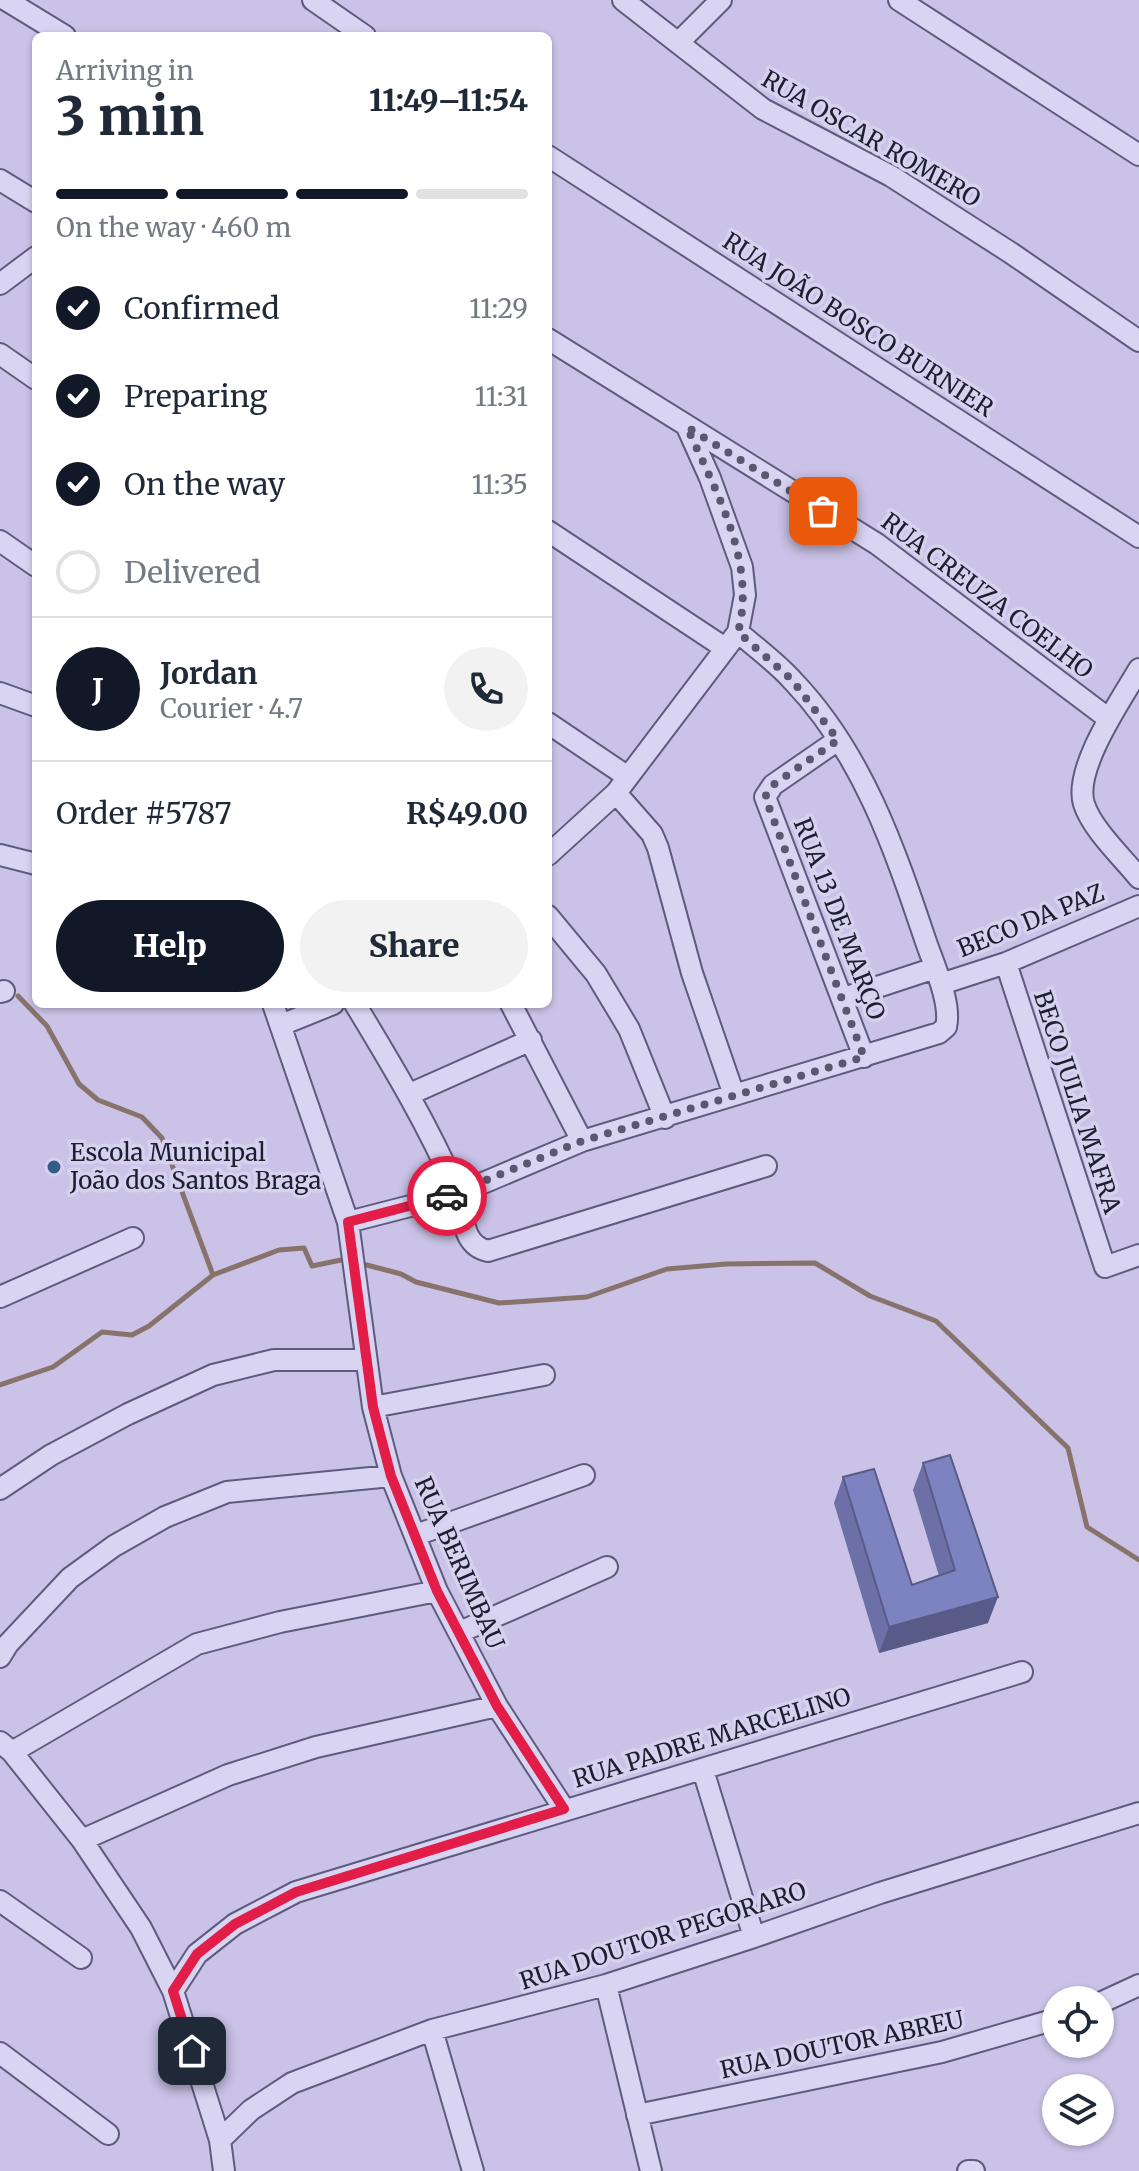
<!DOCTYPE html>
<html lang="en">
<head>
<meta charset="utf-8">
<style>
  :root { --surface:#fff; --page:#f2f2f3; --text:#1f2937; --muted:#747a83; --line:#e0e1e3; --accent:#111827 }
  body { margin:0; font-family:Merriweather,serif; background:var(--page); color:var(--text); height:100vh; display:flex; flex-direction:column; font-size:30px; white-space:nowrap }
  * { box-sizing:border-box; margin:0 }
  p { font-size:26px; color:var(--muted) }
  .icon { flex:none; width:44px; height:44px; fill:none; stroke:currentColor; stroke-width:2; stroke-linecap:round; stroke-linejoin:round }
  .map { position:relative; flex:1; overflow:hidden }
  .sheet { position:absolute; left:32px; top:32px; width:520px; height:976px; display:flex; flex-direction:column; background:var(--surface); border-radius:12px; box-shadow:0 2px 6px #0004 }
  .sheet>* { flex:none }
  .fabs { position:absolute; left:1042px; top:1986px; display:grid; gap:16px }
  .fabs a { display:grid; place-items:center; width:72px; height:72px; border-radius:50%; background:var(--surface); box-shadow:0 2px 6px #0004; font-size:40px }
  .pin { position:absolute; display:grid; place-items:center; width:68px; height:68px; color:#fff; margin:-34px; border-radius:16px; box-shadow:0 4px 12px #0006 }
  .courier { position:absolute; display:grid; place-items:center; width:80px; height:80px; margin:-40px; border:6px solid #e11d48; border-radius:50%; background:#fff; color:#222; box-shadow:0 2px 10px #0007 }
  .summary em { font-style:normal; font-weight:800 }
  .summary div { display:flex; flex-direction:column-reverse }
  .summary { display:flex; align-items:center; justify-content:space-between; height:136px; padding:0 24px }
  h1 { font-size:52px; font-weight:800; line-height:60px }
  .bar { display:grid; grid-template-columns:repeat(4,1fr); gap:12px 8px; align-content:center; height:96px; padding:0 24px }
  .bar i { height:10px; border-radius:6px; background:var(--line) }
  .bar .active { background:var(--accent) }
  .bar p { grid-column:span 4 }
  .line { display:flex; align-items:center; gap:20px; padding:0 24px; border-top:2px solid var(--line) }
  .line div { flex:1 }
  .round { display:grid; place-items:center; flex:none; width:84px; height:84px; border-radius:42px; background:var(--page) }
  ol { padding:0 24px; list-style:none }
  li { display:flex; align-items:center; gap:24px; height:88px }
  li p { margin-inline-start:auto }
  li .icon { padding:8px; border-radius:50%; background:var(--accent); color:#fff; stroke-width:4 }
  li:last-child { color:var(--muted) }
  li i { width:44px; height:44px; border:4px solid var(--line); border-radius:50% }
  .action { display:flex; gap:16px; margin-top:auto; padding:16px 24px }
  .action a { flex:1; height:92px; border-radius:48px; background:var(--accent); color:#fff; font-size:32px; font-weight:800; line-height:92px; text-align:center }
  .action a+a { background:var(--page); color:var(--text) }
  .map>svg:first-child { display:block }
</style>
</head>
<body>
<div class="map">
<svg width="1139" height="2171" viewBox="0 0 1139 2171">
  <rect width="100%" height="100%" fill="#cac2e7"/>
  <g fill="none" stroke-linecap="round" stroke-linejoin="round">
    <path stroke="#87736c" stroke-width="5" d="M18 996 47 1026 79 1084 98 1100 142 1117 162 1138 213 1275
      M359 1263 401 1274 416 1282 499 1303 587 1297 667 1269 726 1264 815 1263 870 1296 936 1321 1068 1448 1087 1527 1139 1560
      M0 1385 53 1367 102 1332 132 1335 149 1326 213 1275 279 1250 304 1248 312 1266 346 1259"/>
    <defs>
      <path id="minor" d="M6 0 65 36
        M313 0 365 36
        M623 0 763 109 891 176 1011 253 1139 341
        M899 0 1139 155
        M678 43 721 0
        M548 156 1139 537
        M0 180 36 202
        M0 284 36 257
        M548 339 877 544 1109 719
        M0 354 36 379
        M548 531 725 648
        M0 541 36 566
        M1139 669C1121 700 1073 769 1084 804 1092 829 1122 857 1139 878
        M0 693 36 706
        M548 723 628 777
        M838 740 773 785 765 797 864 1057
        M616 793 652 834 658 848 692 973 734 1095
        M0 855 36 864
        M548 855 616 793 738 632 745 595 742 567 710 478 687 427
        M548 916 596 974 629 1029 665 1118
        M1006 963 1105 1267 1139 1255
        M941 984 1006 963 1139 906
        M0 992 4 991
        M844 998 935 968
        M273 1004 348 1222 373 1407 391 1476 437 1591 497 1706 564 1809
        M355 1004C392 1065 428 1125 456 1190 465 1213 460 1245 488 1251L766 1166
        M511 1004 582 1141
        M281 1025 333 1004
        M410 1094 531 1040
        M348 1222 457 1194 582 1141 939 1033 946 1027C952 1003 933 963 925 939 894 847 862 753 793 681 777 663 756 648 738 632
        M0 1297 133 1238
        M373 1407 544 1375
        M0 1489 51 1455 128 1414 213 1375 274 1360H365
        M416 1535 584 1475
        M460 1632 607 1567
        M0 1657 8 1644 70 1578 114 1546 165 1517 227 1492 391 1476
        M0 1742 12 1752 82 1840 141 1928 173 1991 220 2140 224 2171
        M12 1752 197 1644 280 1622 437 1591
        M703 1770 754 1937
        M82 1840 228 1775 316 1747 497 1706
        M0 1901 81 1958
        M606 1985 651 2171
        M173 1991 197 1954 235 1924 296 1892 1022 1672
        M1100 2003 1139 1985
        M432 2030 473 2171
        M0 2053 108 2134
        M637 2115 942 2052 1056 2019
        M220 2140 251 2110 292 2083 432 2030 606 1985 754 1937 880 1893 1139 1813
        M968 2171H974"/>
    </defs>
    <use href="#minor" stroke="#5d5c7f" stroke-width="24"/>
    <use href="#minor" stroke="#dad4f3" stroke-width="20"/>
  </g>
  <path fill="#6c70a6" d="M923 1463 988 1623 879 1653 834 1503 843 1477 912 1585 939 1576 913 1490Z"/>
  <path fill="#585b87" d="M998 1597 988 1623 879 1653 889 1627Z"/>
  <path fill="#7d82c1" stroke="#585b87" stroke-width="2" d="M950 1455 998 1597 889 1627 843 1477 874 1469 912 1585 955 1570 923 1463Z"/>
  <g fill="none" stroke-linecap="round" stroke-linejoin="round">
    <path stroke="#5a5771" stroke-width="8" stroke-dasharray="0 14.4" d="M447 1196 582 1141 864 1057 765 797 773 785 838 740 792 680 738 632C757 562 715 490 687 427L823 511"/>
    <path stroke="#e11d48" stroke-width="10" d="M192 2051 173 1991 197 1954 235 1924 296 1892 564 1809 497 1706 437 1591 391 1476 373 1407 348 1222 447 1196"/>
  </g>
  <circle fill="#335d86" stroke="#d7d1f0" stroke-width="3" cx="54" cy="1167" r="8"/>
  <g text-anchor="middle" stroke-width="7" stroke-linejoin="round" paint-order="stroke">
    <g font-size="24" fill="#1e1e31" stroke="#d7d1f0">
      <text transform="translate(871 139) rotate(30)" y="8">RUA OSCAR ROMERO</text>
      <text transform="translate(858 325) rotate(33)" y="8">RUA JOÃO BOSCO BURNIER</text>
      <text transform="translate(987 596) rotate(37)" y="8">RUA CREUZA COELHO</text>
      <text transform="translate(839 919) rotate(69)" y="8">RUA 13 DE MARÇO</text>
      <text transform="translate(1031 921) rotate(-22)" y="8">BECO DA PAZ</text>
      <text transform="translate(1077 1102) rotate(72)" y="8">BECO JULIA MAFRA</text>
      <text transform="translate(459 1563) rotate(66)" y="8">RUA BERIMBAU</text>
      <text transform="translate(712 1738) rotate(-17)" y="8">RUA PADRE MARCELINO</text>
      <text transform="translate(663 1936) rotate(-18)" y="8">RUA DOUTOR PEGORARO</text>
      <text transform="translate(842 2045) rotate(-12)" y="8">RUA DOUTOR ABREU</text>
    </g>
    <g font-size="24" fill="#1e1e31" stroke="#d7d1f0" text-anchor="start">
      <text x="70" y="1161">Escola Municipal<tspan x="70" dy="28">João dos Santos Braga</tspan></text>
    </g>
  </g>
</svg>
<div class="fabs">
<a><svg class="icon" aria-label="locate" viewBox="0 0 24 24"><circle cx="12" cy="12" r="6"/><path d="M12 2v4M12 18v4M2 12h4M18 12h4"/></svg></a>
<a><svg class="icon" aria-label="layers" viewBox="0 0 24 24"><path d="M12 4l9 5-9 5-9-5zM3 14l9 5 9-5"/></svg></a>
</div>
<div class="pin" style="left:823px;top:511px;background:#ea580c"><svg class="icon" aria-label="bag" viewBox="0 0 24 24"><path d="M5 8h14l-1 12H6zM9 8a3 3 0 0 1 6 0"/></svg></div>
<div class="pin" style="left:192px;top:2051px;background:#1f2937"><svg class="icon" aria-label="home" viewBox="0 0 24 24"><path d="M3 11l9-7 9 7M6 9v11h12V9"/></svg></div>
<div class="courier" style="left:447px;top:1196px"><svg class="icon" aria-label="car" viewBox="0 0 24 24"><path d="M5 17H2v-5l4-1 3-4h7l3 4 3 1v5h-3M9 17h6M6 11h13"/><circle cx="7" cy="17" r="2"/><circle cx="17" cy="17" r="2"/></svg></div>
<section class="sheet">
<div class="summary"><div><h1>3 min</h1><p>Arriving in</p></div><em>11:49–11:54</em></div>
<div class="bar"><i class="active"></i><i class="active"></i><i class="active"></i><i></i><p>On the way · 460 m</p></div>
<ol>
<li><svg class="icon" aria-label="check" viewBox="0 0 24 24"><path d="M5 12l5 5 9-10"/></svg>Confirmed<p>11:29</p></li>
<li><svg class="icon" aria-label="check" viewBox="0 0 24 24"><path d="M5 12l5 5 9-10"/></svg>Preparing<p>11:31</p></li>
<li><svg class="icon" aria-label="check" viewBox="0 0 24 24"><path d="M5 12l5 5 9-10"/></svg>On the way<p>11:35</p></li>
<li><i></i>Delivered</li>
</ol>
<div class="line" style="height:144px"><b class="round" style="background:var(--accent);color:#fff">J</b><div><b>Jordan</b><p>Courier · 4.7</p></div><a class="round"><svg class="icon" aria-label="phone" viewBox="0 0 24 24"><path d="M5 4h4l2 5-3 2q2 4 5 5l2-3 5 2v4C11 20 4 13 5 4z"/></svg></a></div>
<div class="line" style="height:104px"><div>Order #5787</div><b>R$49.00</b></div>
<div class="action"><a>Help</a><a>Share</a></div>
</section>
</div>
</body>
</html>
